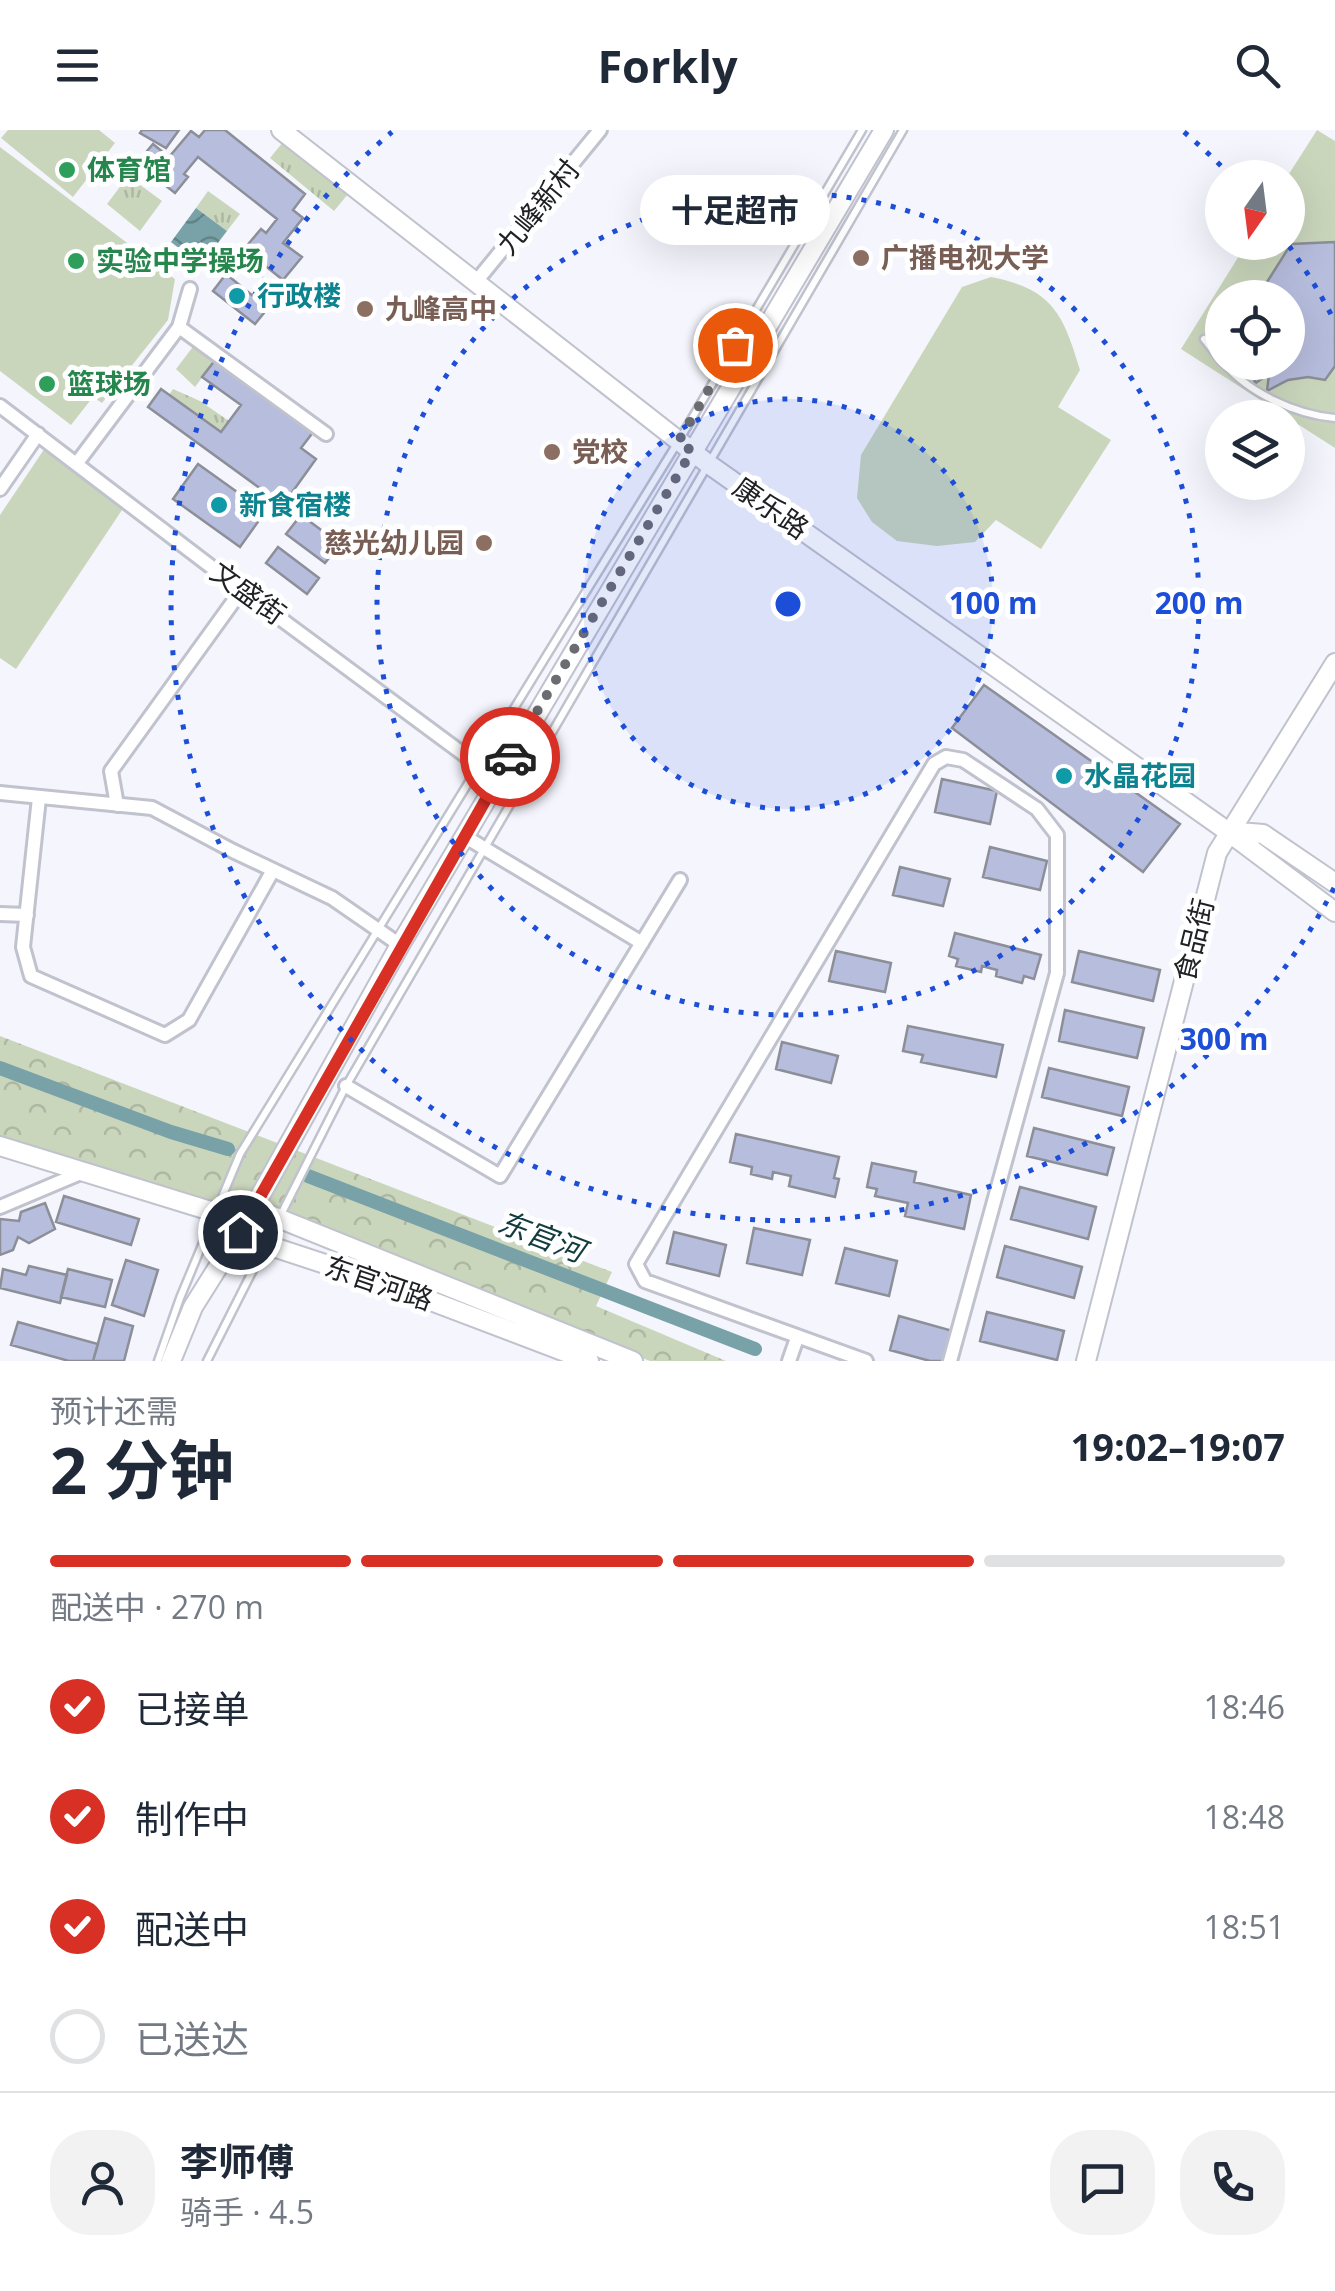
<!DOCTYPE html>
<html lang="zh">
<head>
<meta charset="utf-8">
<style>
  :root { --surface:#fff; --page:#f2f2f3; --text:#1f2937; --muted:#747a83; --line:#e0e1e3; --accent:#d93025 }
  body { margin:0; font-family:"Open Sans","Noto Sans SC",sans-serif; background:var(--page); color:var(--text); height:100vh; display:flex; flex-direction:column; font-size:38px; white-space:nowrap }
  * { box-sizing:border-box; margin:0 }
  p { font-size:32px; color:var(--muted) }
  .icon { flex:none; width:55px; height:55px; fill:none; stroke:currentColor; stroke-width:2; stroke-linecap:round; stroke-linejoin:round }
  .map { position:relative; height:1231px; overflow:hidden }
  .drawer { display:flex; flex-direction:column; background:var(--surface); flex:1 }
  .drawer>* { flex:none }
  .needle { width:65px; rotate:194deg }
  .fabs { position:absolute; left:1205px; top:30px; display:grid; gap:20px }
  .fabs a { display:grid; place-items:center; width:100px; height:100px; border-radius:50%; background:var(--surface); box-shadow:0 10px 40px #0002; font-size:50px }
  .pin { position:absolute; display:grid; place-items:center; width:85px; height:85px; color:#fff; margin:-42px; border:5px solid #fff; border-radius:50%; box-shadow:0 2px 10px #0007 }
  .courier { position:absolute; display:grid; place-items:center; width:100px; height:100px; margin:-50px; border:8px solid #d93025; border-radius:50%; background:#fff; color:#222; box-shadow:0 2px 12px #0007 }
  .bubble { position:absolute; height:70px; border-radius:35px; background:var(--surface); box-shadow:0 10px 40px #0002; font-size:32px; font-weight:700; line-height:70px; text-align:center }
  .summary em { font-style:normal; font-weight:700 }
  .summary div { display:flex; flex-direction:column-reverse }
  .summary { display:flex; align-items:center; justify-content:space-between; height:170px; padding:0 50px }
  h1 { font-size:65px; font-weight:700; line-height:75px }
  .bar { display:grid; grid-template-columns:repeat(4,1fr); gap:15px 10px; align-content:center; height:120px; padding:0 50px }
  .bar i { height:12px; border-radius:8px; background:var(--line) }
  .bar .selected { background:var(--accent) }
  .bar p { grid-column:span 4 }
  .line { display:flex; align-items:center; gap:25px; padding:0 50px; border-top:2px solid var(--line) }
  .line div { flex:1 }
  .round { display:grid; place-items:center; flex:none; width:105px; height:105px; border-radius:40px; background:var(--page) }
  ol { padding:0 50px; list-style:none }
  li { display:flex; align-items:center; gap:30px; height:110px }
  li p { margin-inline-start:auto }
  li .icon { padding:10px; border-radius:50%; background:var(--accent); color:#fff; stroke-width:4 }
  li:last-child { color:var(--muted) }
  li i { width:55px; height:55px; border:5px solid var(--line); border-radius:50% }
  header { display:flex; justify-content:space-between; align-items:center; height:130px; padding:0 50px; background:var(--surface); font-size:45px; font-weight:700 }
  .map>svg:first-child { display:block }
</style>
</head>
<body>
<header><svg class="icon" aria-label="menu" viewBox="0 0 24 24"><path d="M4 6h16M4 12h16M4 18h16"/></svg>Forkly<svg class="icon" aria-label="search" viewBox="0 0 24 24"><circle cx="10" cy="10" r="6"/><path d="M15 15l6 6"/></svg></header>
<div class="map">
<svg width="1335" height="1231" viewBox="0 0 1335 1231">
  <defs>
    <pattern id="grass-tufts" width="24" height="20" patternUnits="userSpaceOnUse" patternTransform="scale(2.5)"><rect width="24" height="20" fill="#cad6bc"/><path d="M3 7l-1-3M5 7V3M7 7l1-3M15 17l-1-3M17 17v-4M19 17l1-3" fill="none" stroke="#adb7a1"/></pattern>
    <pattern id="park-crowns" width="20" height="18" patternUnits="userSpaceOnUse" patternTransform="scale(2.5)"><rect width="20" height="18" fill="#cad6bc"/><path d="M2 6a3 3 0 1 1 6 0M12 15a3 3 0 1 1 6 0" fill="none" stroke="#adb7a1"/></pattern>
    <pattern id="water-waves" width="16" height="10" patternUnits="userSpaceOnUse" patternTransform="scale(2.5)"><rect width="16" height="10" fill="#78a2a7"/><path d="M0 5q4-4 8 0t8 0" fill="none" stroke="#628488"/></pattern>
  </defs>
  <rect width="100%" height="100%" fill="#f5f6fd"/>
  <path fill="url(#grass-tufts)" d="M288 6 353 58 334 81 270 28Z
    M128 46 162 71 140 101 107 74Z
    M208 61 240 84 227 101 196 78Z
    M195 214 216 229 195 257 176 239Z
    M173 259 200 271 229 291 221 302 169 265Z"/>
  <path fill="url(#park-crowns)" d="M0 906 612 1142 596 1176 726 1231H650L293 1090 214 1082 0 1016Z"/>
  <path fill="#cad6bc" fill-rule="evenodd" d="M8 0H99L115 13 73 67 1 8Z
    M1317 0 1335 11V318L1181 219 1247 113 1288 112 1287 47ZM1222 168H1288V232H1222Z
    M0 17 175 149 168 190 102 273 93 267 71 295 0 241Z
    M991 147C1053 159 1063 184 1080 240L1058 277 1111 310 1041 419 996 390 975 412 937 416 897 411 872 392 857 368 861 325 962 157Z
    M45 318 124 377 16 539 0 528V385Z"/>
  <path fill="url(#water-waves)" d="M196 78 227 101 201 135 171 112Z"/>
  <g fill="none" stroke-linecap="round" stroke-linejoin="round">
    <path stroke="#78a2a7" stroke-width="14" d="M0 938 171 1002 228 1019
      M308 1046 755 1219"/>
  </g>
  <path fill="#b7bddd" stroke="#8c8e98" stroke-width="2.5" d="M142 0H179L166 18 140 3Z
    M205 0H225L305 64 293 80 303 88 283 113 302 127 283 150 244 119 261 99 266 103 277 89 198 27 184 44 188 47 175 63 137 33 153 14 169 27 191 1 199 7Z
    M1335 112V236L1325 250 1308 247 1288 250 1267 261 1269 244 1254 254 1258 232H1288V168H1257L1291 114Z
    M226 144 268 178 255 194 213 161Z
    M216 229 314 301 301 318 316 329 283 375 148 277 161 259 221 302 241 275 202 247Z
    M198 334 265 382 240 417 173 369Z
    M301 385 340 414 325 433 286 404Z
    M278 417 319 448 307 464 266 433Z
    M984 555 1180 694 1143 742 952 598Z
    M942 649 997 661 990 694 935 682Z
    M990 717 1047 731 1040 760 983 747Z
    M900 737 950 749 943 776 893 765Z
    M955 803 1041 825 1034 849 1024 846 1022 853 996 846 997 840 982 836 981 842 956 836 958 829 949 826Z
    M836 821 891 833 885 862 829 851Z
    M1079 821 1160 840 1153 871 1072 852Z
    M1065 880 1144 898 1137 928 1059 911Z
    M908 896 1003 915 996 947 921 932 923 925 903 921Z
    M782 912 838 926 831 953 776 939Z
    M1049 938 1129 957 1122 986 1042 967Z
    M1034 998 1114 1018 1107 1045 1027 1026Z
    M736 1004 839 1027 834 1048 839 1049 835 1067 789 1056 791 1046 773 1042 772 1049 751 1044 752 1037 730 1032Z
    M872 1033 916 1042 914 1052 971 1065 964 1099 905 1086 908 1073 875 1066 877 1059 867 1057Z
    M1020 1057 1096 1077 1088 1109 1011 1089Z
    M64 1066 139 1089 131 1115 56 1092Z
    M45 1073 55 1099 29 1113 18 1107 13 1120 0 1125V1089L19 1091 21 1082Z
    M754 1098 810 1110 802 1145 747 1133Z
    M674 1102 726 1115 719 1146 667 1133Z
    M1005 1116 1082 1137 1074 1168 997 1147Z
    M845 1118 897 1131 889 1166 836 1153Z
    M126 1130 158 1140 144 1186 112 1175Z
    M29 1136 67 1145 60 1173 0 1158 3 1139 26 1145Z
    M68 1139 112 1150 105 1177 61 1167Z
    M987 1182 1064 1201 1057 1230 980 1211Z
    M899 1186 953 1201 945 1231H930L890 1220Z
    M105 1188 133 1196 124 1231H93Z
    M18 1192 98 1214 93 1231H69L11 1215Z"/>
  <g fill="none" stroke-linecap="round" stroke-linejoin="round">
    <defs>
      <path id="lane" d="M1204 209 1222 232
        M1223 232C1248 263 1297 285 1335 288
        M158 1231 180 1168 240 1024 678 312 862 0
        M207 1231 346 956 903 0"/>
      <path id="street" d="M475 153 600 0
        M179 197 326 304
        M0 276 239 458 497 649
        M77 333 179 197 190 159
        M0 359 38 304
        M0 663 152 678 233 721 332 768 400 815
        M39 668 23 817 31 846 165 905 189 890 273 740
        M117 675 111 641 233 472 239 458
        M464 706 642 813
        M0 784 27 785
        M346 956 500 1046 680 750
        M0 1077 83 1042
        M789 1231 797 1208
        M866 1231 645 1151 636 1134 934 634 946 627 963 630 1037 679 1057 705V843L950 1231"/>
      <path id="secondary" d="M281 0 707 333 1227 701 1335 782
        M1227 701 1263 704 1335 753
        M0 1016 214 1082 258 1112 389 1155 589 1231
        M214 1082 253 1078 633 1231
        M171 1231 193 1177 240 1102 400 815 884 0
        M1086 1231 1217 723 1335 533"/>
    </defs>
    <use href="#lane" stroke="#c0c2cd" stroke-width="11"/>
    <use href="#street" stroke="#c0c2cd" stroke-width="18"/>
    <use href="#secondary" stroke="#c0c2cd" stroke-width="22"/>
    <use href="#lane" stroke="#fff" stroke-width="6"/>
    <use href="#street" stroke="#fff" stroke-width="12"/>
    <use href="#secondary" stroke="#fff" stroke-width="18"/>
  </g>
  <g fill="none" stroke-linecap="round" stroke-linejoin="round">
    <path stroke="#6b6c71" stroke-width="10" stroke-dasharray="0 18" d="M510 627 692 321 678 312 735 215"/>
    <path stroke="#d93025" stroke-width="12" d="M240 1102 510 627"/>
  </g>
  <circle cx="788" cy="474" r="205" fill="#1d4ed8" fill-opacity=".12"/>
  <g fill="none" stroke="#1d4ed8" stroke-width="5" stroke-dasharray="5 10">
    <circle cx="788" cy="474" r="205"/>
    <circle cx="788" cy="474" r="411"/>
    <path d="M1334 758A616 616 0 1 1 392 2M1184 2A616 616 0 0 1 1231 46M1289 116A616 616 0 0 1 1334 190"/>
  </g>
  <g fill="#2e9e5b" stroke="#fff" stroke-width="4">
    <circle cx="67" cy="40" r="10"/>
    <circle cx="76" cy="131" r="10"/>
    <circle cx="47" cy="254" r="10"/>
  </g>
  <g fill="#8d6e63" stroke="#fff" stroke-width="4">
    <circle cx="861" cy="128" r="10"/>
    <circle cx="365" cy="179" r="10"/>
    <circle cx="552" cy="322" r="10"/>
    <circle cx="484" cy="413" r="10"/>
  </g>
  <g fill="#0f9aa8" stroke="#fff" stroke-width="4">
    <circle cx="237" cy="166" r="10"/>
    <circle cx="219" cy="375" r="10"/>
    <circle cx="1064" cy="646" r="10"/>
  </g>
  <g text-anchor="middle" stroke-width="10" stroke-linejoin="round" paint-order="stroke">
    <g font-size="28" font-weight="bold" fill="#27864d" stroke="#fff" text-anchor="start">
      <text x="87" y="50">体育馆</text>
      <text x="96" y="141">实验中学操场</text>
      <text x="67" y="264">篮球场</text>
    </g>
    <g font-size="28" fill="#202125" stroke="#fff">
      <text transform="translate(538 77) rotate(-51)" y="10">九峰新村</text>
      <text transform="translate(771 378) rotate(35)" y="10">康乐路</text>
      <text transform="translate(248 463) rotate(36)" y="10">文盛街</text>
      <text transform="translate(1194 810) rotate(-76)" y="10">食品街</text>
      <text transform="translate(379 1153) rotate(19)" y="10">东官河路</text>
    </g>
    <g font-size="28" font-weight="bold" fill="#785e54" stroke="#fff" text-anchor="start">
      <text x="881" y="138">广播电视大学</text>
      <text x="385" y="189">九峰高中</text>
      <text x="572" y="332">党校</text>
      <text x="464" y="423" text-anchor="end">慈光幼儿园</text>
    </g>
    <g font-size="28" font-weight="bold" fill="#0d838f" stroke="#fff" text-anchor="start">
      <text x="257" y="176">行政楼</text>
      <text x="239" y="385">新食宿楼</text>
      <text x="1084" y="656">水晶花园</text>
    </g>
    <g font-size="30" font-style="italic" fill="#123c40" stroke="#fff">
      <text transform="translate(541 1107) rotate(21)" y="10">东官河</text>
    </g>
  </g>
  <circle cx="788" cy="474" r="15" fill="#1d4ed8" stroke="#fff" stroke-width="5"/>
  <g font-size="30" text-anchor="middle" font-weight="bold" fill="#1d4ed8" stroke="#fff" stroke-width="10" stroke-linejoin="round" paint-order="stroke">
    <text x="993" y="484">100 m</text>
    <text x="1199" y="484">200 m</text>
    <text x="1224" y="920">300 m</text>
  </g>
</svg>
<div class="fabs">
<a><svg class="needle" viewBox="-14 -14 28 28"><path d="M0-13l5 13h-10z" fill="#e53935"/><path d="M0 13l5-13h-10z" fill="#747a83"/></svg></a>
<a><svg class="icon" aria-label="locate" viewBox="0 0 24 24"><circle cx="12" cy="12" r="6"/><path d="M12 2v4M12 18v4M2 12h4M18 12h4"/></svg></a>
<a><svg class="icon" aria-label="layers" viewBox="0 0 24 24"><path d="M12 4l9 5-9 5-9-5zM3 14l9 5 9-5"/></svg></a>
</div>
<div class="pin" style="left:735px;top:215px;background:#ea580c"><svg class="icon" aria-label="bag" viewBox="0 0 24 24"><path d="M5 8h14l-1 12H6zM9 8a3 3 0 0 1 6 0"/></svg></div>
<div class="pin" style="left:240px;top:1102px;background:#1f2937"><svg class="icon" aria-label="home" viewBox="0 0 24 24"><path d="M3 11l9-7 9 7M6 9v11h12V9"/></svg></div>
<div class="courier" style="left:510px;top:627px"><svg class="icon" aria-label="car" viewBox="0 0 24 24"><path d="M5 17H2v-5l4-1 3-4h7l3 4 3 1v5h-3M9 17h6M6 11h13"/><circle cx="7" cy="17" r="2"/><circle cx="17" cy="17" r="2"/></svg></div>
<div class="bubble" style="left:640px;top:45px;width:190px">十足超市</div>
</div>
<section class="drawer">
<div class="summary"><div><h1>2 分钟</h1><p>预计还需</p></div><em>19:02–19:07</em></div>
<div class="bar"><i class="selected"></i><i class="selected"></i><i class="selected"></i><i></i><p>配送中 · 270 m</p></div>
<ol>
<li><svg class="icon" aria-label="check" viewBox="0 0 24 24"><path d="M5 12l5 5 9-10"/></svg>已接单<p>18:46</p></li>
<li><svg class="icon" aria-label="check" viewBox="0 0 24 24"><path d="M5 12l5 5 9-10"/></svg>制作中<p>18:48</p></li>
<li><svg class="icon" aria-label="check" viewBox="0 0 24 24"><path d="M5 12l5 5 9-10"/></svg>配送中<p>18:51</p></li>
<li><i></i>已送达</li>
</ol>
<div class="line" style="height:180px"><a class="round"><svg class="icon" aria-label="person" viewBox="0 0 24 24"><circle cx="12" cy="8" r="4"/><path d="M4 21q1-7 8-7t8 7"/></svg></a><div><b>李师傅</b><p>骑手 · 4.5</p></div><a class="round"><svg class="icon" aria-label="chat" viewBox="0 0 24 24"><path d="M4 5h16v11H9l-5 4z"/></svg></a><a class="round"><svg class="icon" aria-label="phone" viewBox="0 0 24 24"><path d="M5 4h4l2 5-3 2q2 4 5 5l2-3 5 2v4C11 20 4 13 5 4z"/></svg></a></div>
</section>
</body>
</html>
